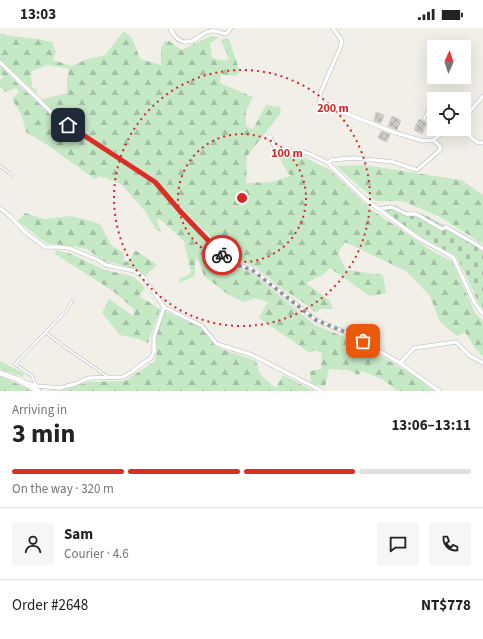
<!DOCTYPE html>
<html lang="en">
<head>
<meta charset="utf-8">
<style>
  :root { --surface:#fff; --page:#f6f6f6; --text:#222; --muted:#767676; --line:#e0e0e0; --accent:#d93025 }
  body { margin:0; font-family:"Source Sans 3",sans-serif; background:var(--page); color:var(--text); height:100vh; display:flex; flex-direction:column; font-size:15px; white-space:nowrap }
  * { box-sizing:border-box; margin:0 }
  p { font-size:13px; color:var(--muted) }
  .icon { flex:none; width:22px; height:22px; fill:none; stroke:currentColor; stroke-width:2; stroke-linecap:round; stroke-linejoin:round }
  .map { position:relative; height:363px; overflow:hidden }
  .sheet { display:flex; flex-direction:column; background:var(--surface); flex:1 }
  .sheet>* { flex:none }
  .needle { width:26px; rotate:3deg }
  .buttons { position:absolute; left:427px; top:12px; display:grid; gap:8px }
  .buttons a { display:grid; place-items:center; width:44px; height:44px; border-radius:0px; background:var(--surface); box-shadow:0 4px 16px #0002; font-size:20px }
  .pin { position:absolute; display:grid; place-items:center; width:34px; height:34px; color:#fff; margin:-17px; border-radius:8px; box-shadow:0 2px 6px #0006 }
  .courier { position:absolute; display:grid; place-items:center; width:40px; height:40px; margin:-20px; border:3px solid #d93025; border-radius:50%; background:#fff; color:#222; box-shadow:0 1px 5px #0007 }
  .summary em { font-style:normal; font-weight:700 }
  .summary div { display:flex; flex-direction:column-reverse }
  .summary { display:flex; align-items:center; justify-content:space-between; height:68px; padding:0 12px }
  h1 { font-size:26px; font-weight:700; line-height:30px }
  .bar { display:grid; grid-template-columns:repeat(4,1fr); gap:6px 4px; align-content:center; height:48px; padding:0 12px }
  .bar i { height:5px; border-radius:3px; background:var(--line) }
  .bar .active { background:var(--accent) }
  .bar p { grid-column:span 4 }
  .line { display:flex; align-items:center; gap:10px; padding:0 12px; border-top:1px solid var(--line) }
  .line div { flex:1 }
  .round { display:grid; place-items:center; flex:none; width:42px; height:42px; border-radius:0px; background:var(--page) }
  .status { display:flex; justify-content:space-between; align-items:center; height:28px; padding:0 20px; background:var(--surface); direction:ltr }
  .status svg { height:11px; fill:currentColor }
  .map>svg:first-child { display:block }
</style>
</head>
<body>
<div class="status"><b>13:03</b><svg viewBox="0 0 49 12"><path d="M0 12V9h3v3zM5 12V6h3v6zM10 12V3h3v9zM15 12V0h3v12zM26 1h20v11H26zM47 4h2v5h-2z"/></svg></div>
<div class="map">
<svg width="483" height="363" viewBox="0 0 483 363">
  <defs>
    <pattern id="forest-firs" width="22" height="20" patternUnits="userSpaceOnUse"><rect width="22" height="20" fill="#c5e8c5"/><path d="M5 1l3.5 6h-7zM16 11l3.5 6h-7z" fill="#a3c0a4"/></pattern>
    <pattern id="cemetery-stones" width="16" height="16" patternUnits="userSpaceOnUse"><rect width="16" height="16" fill="#c5e8c5"/><path d="M2 7V4a2 2 0 0 1 4 0v3zM10 15v-3a2 2 0 0 1 4 0v3z" fill="#a3c0a4"/></pattern>
    <pattern id="building-cross-hatch" width="8" height="8" patternUnits="userSpaceOnUse"><rect width="8" height="8" fill="#cccac5"/><path d="M0 0l8 8M0 8l8-8" fill="none" stroke="#a9a8a4"/></pattern>
  </defs>
  <rect width="100%" height="100%" fill="#f1efe8"/>
  <path fill="url(#forest-firs)" d="M124 3 132 10 140 31 161 37V20L165 13H169L181 22 194 16 211 8 219 9 210 15 212 30 226 33 229 30 221 13 225 10 229 11 240 44 236 48 221 46 220 55 253 69 246 83V98L253 101 266 77 280 79 281 85 247 128 246 155 272 154 290 148 279 129 300 127 330 142 372 182 435 225 452 233 475 285 483 293V329L475 320 465 304 457 308 440 294 430 268 406 243 345 214 338 225 346 242 383 247 386 265 370 268 330 240 324 246 306 255 330 273 333 281H320L316 285 300 272 281 260 256 239 232 230 184 182 151 147 78 100 55 84 40 72 67 65V52L69 41 48 37 32 43 31 48 32 59 37 62V66L0 32V6C18 9 35 10 52 14L56 24 53 32 72 38 87 31 97 29 105 27Z
    M0 38 20 58 55 91 154 156 201 209 232 239 251 244 315 297 357 314 415 348 434 363H398L382 351 362 343 358 347 349 342 329 341 325 358 311 356 310 343 321 341 322 325 314 322 310 325 259 290 268 274 255 270 244 274 229 267 204 248 198 230 195 234V248L179 255 180 251 191 245 184 213 162 193 156 190 161 204 156 201 145 183 121 156 100 148 95 151 43 114 26 104 22 88 12 71 19 64 16 60 6 64 0 59V51H1L4 49 0 47Z
    M364 137 461 152 483 167V216L440 189 403 173H376L336 138Z
    M25 185 44 191 71 188 100 196 112 218 124 225V234L129 233 135 222 157 237 145 248 122 237 104 233 87 221 71 218 46 215 18 193Z
    M56 222 71 226 103 241 134 249 145 260 139 268 160 281 148 315 139 311 120 307 102 285 109 271 133 288 135 282 113 263 55 226Z
    M164 283 200 299 216 319 256 333 260 346 267 353 276 360 283 347 314 363H45L62 362 89 354 125 353 155 333 157 324 156 309Z
    M0 333 23 345 24 349 0 341Z
    M0 348 33 363H0Z"/>
  <path fill="url(#cemetery-stones)" d="M386 177H396L405 183 423 186 483 217V281L479 276 464 243 456 228 419 207 377 179Z"/>
  <path fill="url(#building-cross-hatch)" stroke="#d6d1c6" d="M376 84 384 87 381 95 374 93Z
    M392 88 401 92 397 102 388 98Z
    M419 91 427 95 422 106 414 102Z
    M381 103 390 106 387 114 378 110Z"/>
  <g fill="none" stroke-linecap="round" stroke-linejoin="round">
    <defs>
      <path id="lane" d="M424 91 430 78 434 79
        M0 138 12 147
        M45 304 62 317 108 349
        M36 357 32 348 15 336 66 283 72 273"/>
      <path id="street" d="M170 0C174 7 177 13 185 14 196 15 201 4 211 3 216 2 221 5 226 6L231 0
        M333 0 342 13 340 20 320 66V75L396 105 423 113 433 112 448 101
        M0 34 56 89 155 153 180 183 231 235 252 241 316 292 350 306 400 335 439 363
        M464 89 472 81 483 68
        M460 101 477 114 483 115
        M270 108V110L277 122 281 125C304 121 309 125 328 135L331 132 354 130 393 134 417 142 440 122V118L433 112
        M328 135 365 171 418 210 453 229 474 274 483 286
        M0 180 10 188 25 204 45 219H58L69 220 98 232 106 237 135 243 144 250 164 279
        M379 181 392 179 406 186H416L442 201 446 199 479 218 483 221
        M400 335 414 320 456 314 470 328 483 335
        M27 355 37 358 60 360 75 356 89 350 123 349 133 343 142 336 151 330 154 324V309L164 279 202 298 217 316 252 327 322 363"/>
      <path id="secondary" d="M0 345 17 351 38 363"/>
    </defs>
    <use href="#lane" stroke="#b5b8bc" stroke-width="3"/>
    <use href="#street" stroke="#b5b8bc" stroke-width="4.5"/>
    <use href="#secondary" stroke="#b6babf" stroke-width="6"/>
    <use href="#lane" stroke="#fff" stroke-width="2"/>
    <use href="#street" stroke="#fff" stroke-width="3.5"/>
    <use href="#secondary" stroke="#fff" stroke-width="5"/>
  </g>
  <g fill="none" stroke-linecap="round" stroke-linejoin="round">
    <path stroke="#929495" stroke-width="4" stroke-dasharray="0 7.2" d="M222 227 231 235 252 242 316 292 350 306 363 313"/>
    <path stroke="#d93025" stroke-width="5" d="M68 97 155 154 180 183 222 227"/>
  </g>
  <g fill="none" stroke="#d62828" stroke-width="2" stroke-dasharray="2 4">
    <circle cx="242" cy="170" r="64"/>
    <circle cx="242" cy="170" r="128"/>
  </g>
  <circle cx="242" cy="170" r="6" fill="#d62828" stroke="#fff" stroke-width="2"/>
  <g font-size="12" text-anchor="middle" font-weight="bold" fill="#d62828" stroke="#fff" stroke-width="3" stroke-linejoin="round" paint-order="stroke">
    <text x="333" y="84">200 m</text>
    <text x="287" y="129">100 m</text>
  </g>
</svg>
<div class="buttons">
<a><svg class="needle" viewBox="-14 -14 28 28"><path d="M0-13l5 13h-10z" fill="#e53935"/><path d="M0 13l5-13h-10z" fill="#767676"/></svg></a>
<a><svg class="icon" aria-label="locate" viewBox="0 0 24 24"><circle cx="12" cy="12" r="6"/><path d="M12 2v4M12 18v4M2 12h4M18 12h4"/></svg></a>
</div>
<div class="pin" style="left:363px;top:313px;background:#ea580c"><svg class="icon" aria-label="bag" viewBox="0 0 24 24"><path d="M5 8h14l-1 12H6zM9 8a3 3 0 0 1 6 0"/></svg></div>
<div class="pin" style="left:68px;top:97px;background:#1f2937"><svg class="icon" aria-label="home" viewBox="0 0 24 24"><path d="M3 11l9-7 9 7M6 9v11h12V9"/></svg></div>
<div class="courier" style="left:222px;top:227px"><svg class="icon" aria-label="bike" viewBox="0 0 24 24"><circle cx="6" cy="16" r="4"/><circle cx="18" cy="16" r="4"/><path d="M6 16l4-8h5l3 8M10 8l3 8H6M13 5h3"/></svg></div>
</div>
<section class="sheet">
<div class="summary"><div><h1>3 min</h1><p>Arriving in</p></div><em>13:06–13:11</em></div>
<div class="bar"><i class="active"></i><i class="active"></i><i class="active"></i><i></i><p>On the way · 320 m</p></div>
<div class="line" style="height:72px"><a class="round"><svg class="icon" aria-label="person" viewBox="0 0 24 24"><circle cx="12" cy="8" r="4"/><path d="M4 21q1-7 8-7t8 7"/></svg></a><div><b>Sam</b><p>Courier · 4.6</p></div><a class="round"><svg class="icon" aria-label="chat" viewBox="0 0 24 24"><path d="M4 5h16v11H9l-5 4z"/></svg></a><a class="round"><svg class="icon" aria-label="phone" viewBox="0 0 24 24"><path d="M5 4h4l2 5-3 2q2 4 5 5l2-3 5 2v4C11 20 4 13 5 4z"/></svg></a></div>
<div class="line" style="height:52px"><div>Order #2648</div><b>NT$778</b></div>
</section>
</body>
</html>
